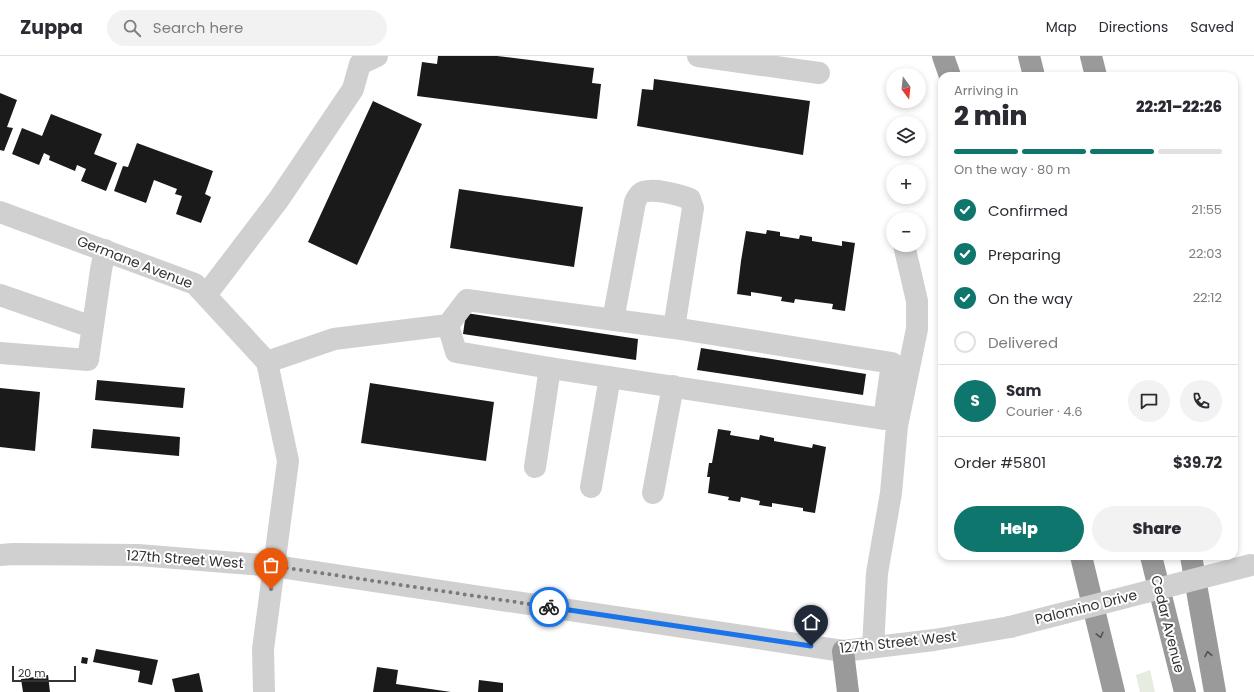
<!DOCTYPE html>
<html lang="en">
<head>
<meta charset="utf-8">
<style>
  :root { --surface:#fff; --page:#f2f2f3; --text:#2b2b33; --muted:#7c7c81; --line:#e1e1e2; --accent:#0f766e }
  body { margin:0; font-family:Poppins,sans-serif; background:var(--page); color:var(--text); height:100vh; display:flex; flex-direction:column; font-size:15px; white-space:nowrap }
  * { box-sizing:border-box; margin:0 }
  p { font-size:13px; color:var(--muted) }
  .icon { flex:none; width:22px; height:22px; fill:none; stroke:currentColor; stroke-width:2; stroke-linecap:round; stroke-linejoin:round }
  .map { position:relative; flex:1; overflow:hidden }
  .details { position:absolute; left:938px; top:16px; width:300px; height:488px; display:flex; flex-direction:column; background:var(--surface); border-radius:12px; box-shadow:0 2px 6px #0003 }
  .details>* { flex:none }
  .needle { width:26px; rotate:165deg }
  .fabs { position:absolute; left:886px; top:12px; display:grid; gap:8px }
  .fabs a { display:grid; place-items:center; width:40px; height:40px; border-radius:50%; background:var(--surface); box-shadow:0 2px 6px #0003; font-size:20px }
  .scale { position:absolute; left:12px; bottom:10px; width:64px; box-sizing:border-box; padding-left:4px; border:2px solid #333; border-top:0; font-size:11px; line-height:14px; white-space:nowrap; color:#333; -webkit-text-stroke:3px #fff; paint-order:stroke }
  .pin { position:absolute; display:grid; place-items:center; width:34px; height:34px; color:#fff; margin:-41px -17px; border-radius:50% 50% 50% 0; rotate:-45deg; box-shadow:0 0 4px #0007 }
  .pin .icon { rotate:45deg }
  .courier { position:absolute; display:grid; place-items:center; width:40px; height:40px; margin:-20px; border:3px solid #1a73e8; border-radius:50%; background:#fff; color:#222; box-shadow:0 1px 5px #0007 }
  .summary em { font-style:normal; font-weight:800 }
  .summary div { display:flex; flex-direction:column-reverse }
  .summary { display:flex; align-items:center; justify-content:space-between; height:68px; padding:0 16px }
  h1 { font-size:26px; font-weight:800; line-height:30px }
  .bar { display:grid; grid-template-columns:repeat(4,1fr); gap:6px 4px; align-content:center; height:48px; padding:0 16px }
  .bar i { height:5px; border-radius:3px; background:var(--line) }
  .bar .active { background:var(--accent) }
  .bar p { grid-column:span 4 }
  .line { display:flex; align-items:center; gap:10px; padding:0 16px; border-top:1px solid var(--line) }
  .line div { flex:1 }
  .round { display:grid; place-items:center; flex:none; width:42px; height:42px; border-radius:21px; background:var(--page) }
  ol { padding:0 16px; list-style:none }
  li { display:flex; align-items:center; gap:12px; height:44px }
  li p { margin-inline-start:auto }
  li .icon { padding:4px; border-radius:50%; background:var(--accent); color:#fff; stroke-width:4 }
  li:last-child { color:var(--muted) }
  li i { width:22px; height:22px; border:2px solid var(--line); border-radius:50% }
  .action { display:flex; gap:8px; margin-top:auto; padding:8px 16px }
  .action a { flex:1; height:46px; border-radius:24px; background:var(--accent); color:#fff; font-size:16px; font-weight:800; line-height:46px; text-align:center }
  .action a+a { background:var(--page); color:var(--text) }
  header { display:flex; align-items:center; gap:24px; box-sizing:border-box; height:56px; padding:0 20px; background:var(--surface); border-bottom:1px solid var(--line) }
  header strong { font-size:19px }
  nav { display:flex; gap:22px; margin-inline-start:auto; font-size:14px }
  .search { width:280px; height:36px; background:var(--page); display:flex; align-items:center; gap:10px; box-sizing:border-box; padding:0 14px; border-radius:22px; color:var(--muted); font-size:15px }
  .map>svg:first-child { display:block }
</style>
</head>
<body>
<header>
<strong>Zuppa</strong>
<div class="search"><svg class="icon" aria-label="search" viewBox="0 0 24 24"><circle cx="10" cy="10" r="6"/><path d="M15 15l6 6"/></svg>Search here</div>
<nav><a>Map</a><a>Directions</a><a>Saved</a></nav>
</header>
<div class="map">
<svg width="1254" height="636" viewBox="0 0 1254 636">
  <rect width="100%" height="100%" fill="#fff"/>
  <path fill="#e6ecdf" d="M1150 614 1155 636H1140L1136 619Z"/>
  <path fill="#1a1a1a" d="M438 0H497L594 12 592 27 601 28 597 63 417 40 422 6 437 8Z
    M654 23 810 45 803 99 637 70 642 33 653 34Z
    M0 37 17 44 7 71 13 72 4 95 0 94Z
    M373 45 422 68 357 209 308 186Z
    M51 58 102 78 94 98 117 107 106 135 81 125 86 113 77 109 75 115 49 104 50 100 44 97 39 109 12 98 22 72 42 80Z
    M137 87 213 115 205 138 211 141 201 167 176 158 182 140 175 138 177 133 154 124 146 147 114 135 123 110 128 111Z
    M459 133 583 151 574 211 450 192Z
    M767 174 780 176V180L799 183 800 179 812 181V185L842 190V185L855 187 845 255 832 253 833 248 795 243 794 247 781 245 782 241 751 236V240L737 238 741 205 746 175 766 178Z
    M466 257 638 283 636 304 463 278Z
    M701 292 866 318 863 339 697 314Z
    M97 324 185 332 183 352 95 344Z
    M370 327 494 346 486 405 361 387Z
    M0 332 40 336 35 395 0 391Z
    M93 373 180 381 179 400 91 392Z
    M718 373 731 375 730 379 759 384 760 379 774 382V385L812 392 813 388 826 391 815 457 803 455V452L772 447V451L759 449 760 445 741 441 740 446 728 444 729 441 708 437 710 421H707L709 407H712Z
    M96 593 158 604 152 629 138 626 140 615 93 606Z
    M82 601 88 602 87 608 81 607Z
    M377 611 398 614 396 628 451 636H373Z
    M199 617 203 636H175L172 623Z
    M48 619 50 636H23L21 623Z
    M479 624 503 627V636H478Z"/>
  <g fill="none" stroke-linecap="round" stroke-linejoin="round">
    <path stroke="#d0d0d0" stroke-width="22" d="M698 0 819 17
      M0 156 195 228 267 306 288 405 263 593 264 636
      M0 239 92 271
      M206 239 279 143 353 33 360 8 377 0
      M467 244 674 272 892 307 884 363 550 312 456 296 448 269Z
      M613 264 635 146C636 144 638 139 640 138 648 130 680 139 690 143L693 152 674 272
      M0 297 88 304 101 214 105 194
      M267 306 334 283 448 269
      M535 411 550 312
      M591 431 610 321
      M653 437 673 330
      M0 499 13 498 138 499 274 510 843 595 934 584 1010 571
      M873 591 877 517 891 437 897 370 917 273V245L904 189"/>
    <path stroke="#9a9a9a" stroke-width="22" d="M943 0 950 20
      M1029 0 1034 20
      M1091 0 1096 20
      M1081 500 1114 636
      M1151 500 1185 636
      M1191 500 1215 636
      M843 595 848 636"/>
    <path stroke="#d0d0d0" stroke-width="22" d="M1010 571 1251 509"/>
  </g>
  <defs><path id="oneway-chevron" d="M-2-3.5L2.5 0L-2 3.5" fill="none" stroke-width="1.6" stroke-linecap="round" stroke-linejoin="round"/></defs>
  <g stroke="#525252">
    <use href="#oneway-chevron" transform="translate(1100 579) rotate(76)"/>
    <use href="#oneway-chevron" transform="translate(1208 598) rotate(-100)"/>
  </g>
  <g fill="none" stroke-linecap="round" stroke-linejoin="round">
    <path stroke="#7a7a7a" stroke-width="4" stroke-dasharray="0 7.2" d="M271 533 274 510 549 551"/>
    <path stroke="#1a73e8" stroke-width="5" d="M549 551 811 590"/>
  </g>
  <g text-anchor="middle" stroke-width="4" stroke-linejoin="round" paint-order="stroke">
    <g font-size="14" fill="#333" stroke="#fff">
      <text transform="translate(135 206) rotate(21)" y="5">Germane Avenue</text>
      <text transform="translate(185 503) rotate(4)" y="5">127th Street West</text>
      <text transform="translate(1086 551) rotate(-14)" y="5">Palomino Drive</text>
      <text transform="translate(1168 568) rotate(76)" y="5">Cedar Avenue</text>
      <text transform="translate(898 586) rotate(-6)" y="5">127th Street West</text>
    </g>
  </g>
</svg>
<div class="fabs">
<a><svg class="needle" viewBox="-14 -14 28 28"><path d="M0-13l5 13h-10z" fill="#e53935"/><path d="M0 13l5-13h-10z" fill="#7c7c81"/></svg></a>
<a><svg class="icon" aria-label="layers" viewBox="0 0 24 24"><path d="M12 4l9 5-9 5-9-5zM3 14l9 5 9-5"/></svg></a>
<a>+</a>
<a>−</a>
</div>
<div class="scale">20 m</div>
<div class="pin" style="left:271px;top:533px;background:#ea580c"><svg class="icon" aria-label="bag" viewBox="0 0 24 24"><path d="M5 8h14l-1 12H6zM9 8a3 3 0 0 1 6 0"/></svg></div>
<div class="pin" style="left:811px;top:590px;background:#1f2937"><svg class="icon" aria-label="home" viewBox="0 0 24 24"><path d="M3 11l9-7 9 7M6 9v11h12V9"/></svg></div>
<div class="courier" style="left:549px;top:551px"><svg class="icon" aria-label="bike" viewBox="0 0 24 24"><circle cx="6" cy="16" r="4"/><circle cx="18" cy="16" r="4"/><path d="M6 16l4-8h5l3 8M10 8l3 8H6M13 5h3"/></svg></div>
<section class="details">
<div class="summary"><div><h1>2 min</h1><p>Arriving in</p></div><em>22:21–22:26</em></div>
<div class="bar"><i class="active"></i><i class="active"></i><i class="active"></i><i></i><p>On the way · 80 m</p></div>
<ol>
<li><svg class="icon" aria-label="check" viewBox="0 0 24 24"><path d="M5 12l5 5 9-10"/></svg>Confirmed<p>21:55</p></li>
<li><svg class="icon" aria-label="check" viewBox="0 0 24 24"><path d="M5 12l5 5 9-10"/></svg>Preparing<p>22:03</p></li>
<li><svg class="icon" aria-label="check" viewBox="0 0 24 24"><path d="M5 12l5 5 9-10"/></svg>On the way<p>22:12</p></li>
<li><i></i>Delivered</li>
</ol>
<div class="line" style="height:72px"><b class="round" style="background:var(--accent);color:#fff">S</b><div><b>Sam</b><p>Courier · 4.6</p></div><a class="round"><svg class="icon" aria-label="chat" viewBox="0 0 24 24"><path d="M4 5h16v11H9l-5 4z"/></svg></a><a class="round"><svg class="icon" aria-label="phone" viewBox="0 0 24 24"><path d="M5 4h4l2 5-3 2q2 4 5 5l2-3 5 2v4C11 20 4 13 5 4z"/></svg></a></div>
<div class="line" style="height:52px"><div>Order #5801</div><b>$39.72</b></div>
<div class="action"><a>Help</a><a>Share</a></div>
</section>
</div>
</body>
</html>
